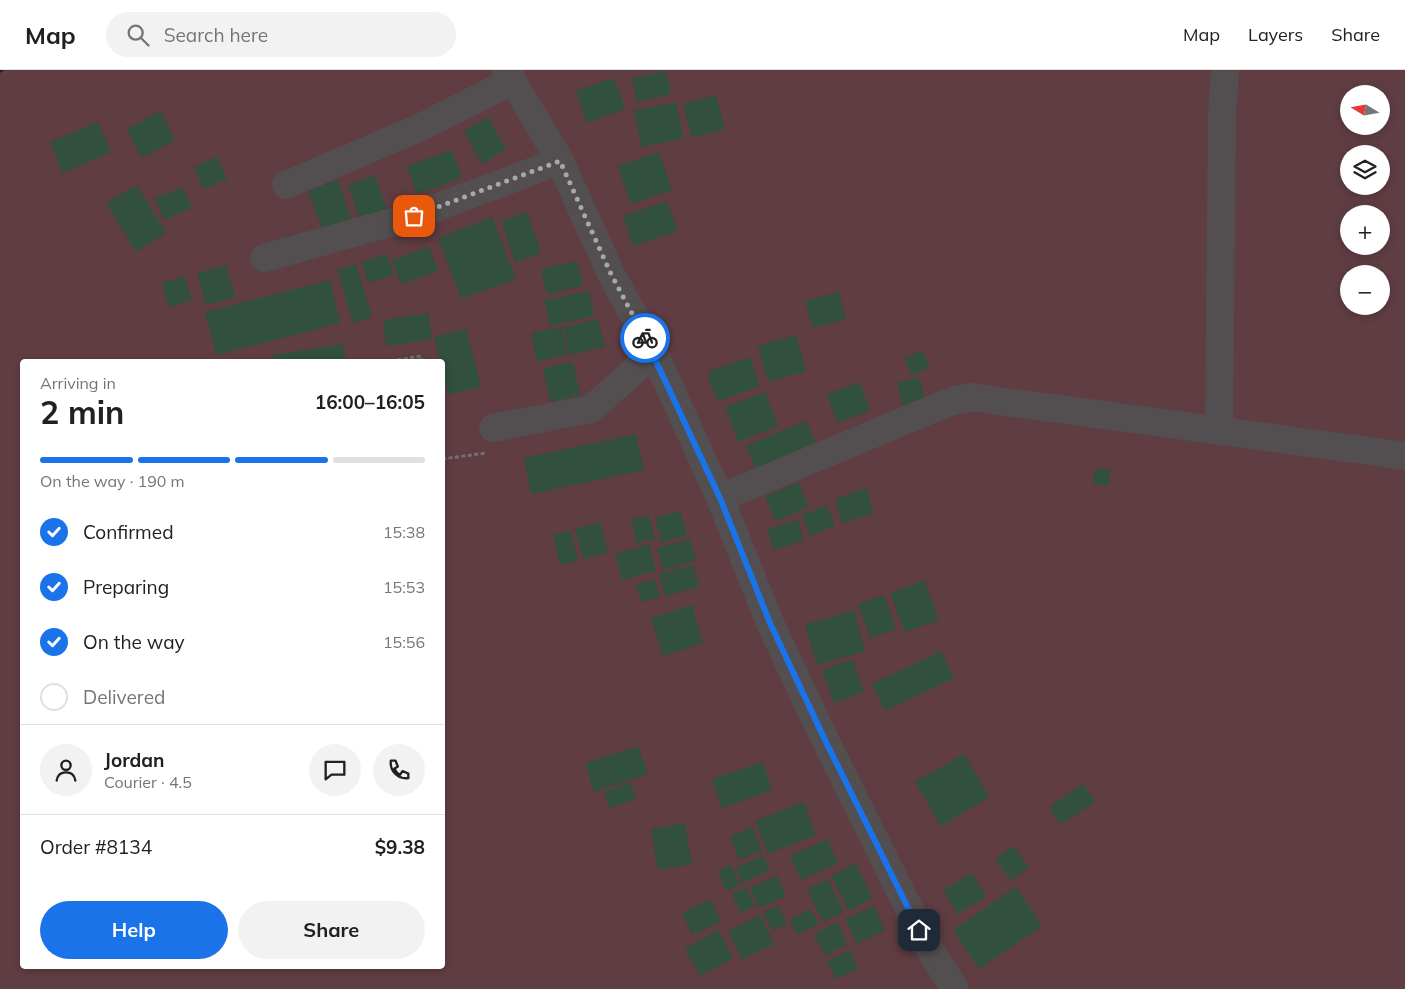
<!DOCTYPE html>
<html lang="en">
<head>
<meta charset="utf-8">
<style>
  :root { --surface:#fff; --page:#f2f2f2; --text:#202124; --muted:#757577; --line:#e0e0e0; --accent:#1a73e8 }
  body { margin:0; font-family:Mulish,sans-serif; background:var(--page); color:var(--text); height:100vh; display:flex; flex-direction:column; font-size:19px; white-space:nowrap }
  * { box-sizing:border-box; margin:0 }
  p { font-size:16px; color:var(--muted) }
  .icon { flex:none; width:28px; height:28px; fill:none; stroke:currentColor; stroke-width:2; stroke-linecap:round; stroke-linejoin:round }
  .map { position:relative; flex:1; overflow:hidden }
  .drawer { position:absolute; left:20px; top:289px; width:425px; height:610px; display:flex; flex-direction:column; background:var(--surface); border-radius:5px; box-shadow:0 2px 8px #0003 }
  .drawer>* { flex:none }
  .needle { width:32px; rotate:281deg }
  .controls { position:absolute; left:1340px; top:15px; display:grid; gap:10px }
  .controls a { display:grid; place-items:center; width:50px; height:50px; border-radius:50%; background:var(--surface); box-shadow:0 2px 8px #0003; font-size:25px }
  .pin { position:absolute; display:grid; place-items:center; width:42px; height:42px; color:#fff; margin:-21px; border-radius:10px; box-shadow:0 2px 8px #0006 }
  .courier { position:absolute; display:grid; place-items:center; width:50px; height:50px; margin:-25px; border:4px solid #1a73e8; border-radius:50%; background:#fff; color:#222; box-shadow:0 1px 6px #0007 }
  .overview em { font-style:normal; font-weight:700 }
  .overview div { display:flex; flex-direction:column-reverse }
  .overview { display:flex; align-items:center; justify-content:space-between; height:85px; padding:0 20px }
  h1 { font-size:32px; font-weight:700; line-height:38px }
  .bar { display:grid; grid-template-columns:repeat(4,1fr); gap:8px 5px; align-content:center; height:60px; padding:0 20px }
  .bar i { height:6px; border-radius:4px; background:var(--line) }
  .bar .selected { background:var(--accent) }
  .bar p { grid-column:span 4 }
  .line { display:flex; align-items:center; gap:12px; padding:0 20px; border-top:1px solid var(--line) }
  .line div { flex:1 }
  .round { display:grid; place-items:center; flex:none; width:52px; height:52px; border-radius:26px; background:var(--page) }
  ol { padding:0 20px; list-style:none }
  li { display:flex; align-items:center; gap:15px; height:55px }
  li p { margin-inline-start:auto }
  li .icon { padding:5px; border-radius:50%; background:var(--accent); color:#fff; stroke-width:4 }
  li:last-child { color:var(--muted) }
  li i { width:28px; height:28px; border:2px solid var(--line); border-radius:50% }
  .action { display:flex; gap:10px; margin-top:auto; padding:10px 20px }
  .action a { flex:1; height:58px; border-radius:30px; background:var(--accent); color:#fff; font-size:20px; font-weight:700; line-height:58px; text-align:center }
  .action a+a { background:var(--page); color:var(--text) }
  header { display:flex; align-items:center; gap:30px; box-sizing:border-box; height:70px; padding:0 25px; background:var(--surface); border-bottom:1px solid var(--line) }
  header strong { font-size:24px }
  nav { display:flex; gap:28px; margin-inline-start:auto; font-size:18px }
  .search { width:350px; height:45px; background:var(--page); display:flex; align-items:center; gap:12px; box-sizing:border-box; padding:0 18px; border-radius:28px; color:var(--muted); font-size:19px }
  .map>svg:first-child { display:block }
</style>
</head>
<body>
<header>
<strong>Map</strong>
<div class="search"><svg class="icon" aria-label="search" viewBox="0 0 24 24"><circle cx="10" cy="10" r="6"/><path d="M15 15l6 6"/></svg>Search here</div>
<nav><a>Map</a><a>Layers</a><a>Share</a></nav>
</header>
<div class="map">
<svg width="1405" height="919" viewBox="0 0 1405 919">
  <rect width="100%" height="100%" fill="#1a201c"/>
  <path fill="#5f3d43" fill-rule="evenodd" d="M4 0H1405V919H0V3ZM1349 24H1381V56H1349ZM1349 84H1381V116H1349ZM1349 144H1381V176H1349ZM1349 204H1381V236H1349ZM22 291H442V896H22Z"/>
  <path fill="#31503d" d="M666 1 671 24 637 32 632 8Z
    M614 8 625 39 587 53 576 21Z
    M716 25 725 59 692 68 683 34Z
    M676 32 683 69 641 77 634 40Z
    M161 41 175 70 142 88 127 59Z
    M488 47 506 79 482 94 464 61Z
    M98 52 111 82 62 103 50 72Z
    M452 80 462 108 417 124 407 96Z
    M659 82 672 120 631 134 618 96Z
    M217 86 227 109 204 119 194 97Z
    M375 105 387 140 360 150 348 115Z
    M338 110 352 150 323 161 308 121Z
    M137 115 166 163 136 182 106 133Z
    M183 117 192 138 164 150 155 128Z
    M667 131 678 161 633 176 623 146Z
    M527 142 541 183 515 192 501 151Z
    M492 147 516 209 461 229 438 168Z
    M429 177 438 201 401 214 392 190Z
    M387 184 394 205 368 213 361 192Z
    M577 191 583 216 547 224 541 199Z
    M356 194 372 247 353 253 337 200Z
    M226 195 235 227 206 235 197 203Z
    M185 206 192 230 169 237 162 213Z
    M330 210 340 253 216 285 205 242Z
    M589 221 594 246 550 256 544 230Z
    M839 222 846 249 813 258 805 231Z
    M429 243 432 269 386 276 383 250Z
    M598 249 605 277 570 285 564 257Z
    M562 257 568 284 537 292 531 263Z
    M466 259 481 317 449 325 442 300V291H440L434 267Z
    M796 265 806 301 768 312 758 276Z
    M343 274 346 291H273L272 285Z
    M922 280 930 297 912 305 904 289Z
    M750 287 760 316 717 331 707 302Z
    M573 292 580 325 550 332 543 298Z
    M919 307 925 330 904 337 897 313Z
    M860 312 870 341 837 353 827 324Z
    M765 322 778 356 738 372 725 337Z
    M806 351 817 376 757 402 746 376Z
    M636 364 644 400 531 424 524 388Z
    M1095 398 1111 400 1109 416 1093 414Z
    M798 412 809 437 776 452 765 427Z
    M866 418 874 443 842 453 835 429Z
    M827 435 835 456 810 466 802 445Z
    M680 441 687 465 662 473 655 448Z
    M649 445 655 469 636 473 631 449Z
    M798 450 804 470 773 480 767 459Z
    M600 452 608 482 583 489 575 459Z
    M571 461 578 490 560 495 553 465Z
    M690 469 696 491 663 500 657 478Z
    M649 474 656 501 622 510 615 484Z
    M693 495 699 517 665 526 659 504Z
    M655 509 660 527 641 532 636 514Z
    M924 510 939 550 905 562 890 523Z
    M884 525 896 559 870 568 858 534Z
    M692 535 703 573 663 586 651 548Z
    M854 540 865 581 817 595 805 555Z
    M941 581 954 608 885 641 872 614Z
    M852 589 864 622 834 633 822 600Z
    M638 676 648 704 594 722 585 693Z
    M964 684 989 727 941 756 915 712Z
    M763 692 772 720 722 738 712 709Z
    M630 712 636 729 609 738 604 722Z
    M1083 714 1095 732 1061 755 1049 737Z
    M804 732 816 765 768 784 755 751Z
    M685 753 692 794 658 800 651 759Z
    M752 757 762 781 739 790 730 767Z
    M827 769 838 793 801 810 790 786Z
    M1013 776 1029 797 1011 810 995 789Z
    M764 785 770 800 742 813 736 798Z
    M855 793 873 828 849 841 831 806Z
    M731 795 740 815 726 821 718 801Z
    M972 803 986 827 957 844 943 820Z
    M777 805 786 826 759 838 750 818Z
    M828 809 844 842 823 852 807 819Z
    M746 817 755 836 741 843 732 824Z
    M1016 817 1042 856 979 899 953 860Z
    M710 829 721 851 692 865 682 843Z
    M778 835 787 854 772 861 763 842Z
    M874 836 885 860 857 874 845 849Z
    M811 839 818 854 797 865 790 850Z
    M760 845 774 874 742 890 728 861Z
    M837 852 847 874 825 886 814 864Z
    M718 860 733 888 700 906 685 878Z
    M850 880 858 899 835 909 827 891Z"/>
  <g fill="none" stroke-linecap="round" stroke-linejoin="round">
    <path stroke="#6e7370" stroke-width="3" stroke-dasharray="4 2.5" stroke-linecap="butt" d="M391 291 421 286 422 291
      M442 389 486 383"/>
    <path stroke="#534f50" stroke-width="28" d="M506 0 560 91 611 204 654 283 720 428 770 553 826 672 928 877 955 919
      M286 115 421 57 512 11
      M264 188 414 146 560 91
      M493 358 591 339 654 283
      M1219 360 1222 45 1225 0
      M720 428 952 331 970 327 1405 386"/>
  </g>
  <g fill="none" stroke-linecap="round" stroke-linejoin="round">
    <path stroke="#a5aaa6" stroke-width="5" stroke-dasharray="0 9" d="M414 146 560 91 611 204 645 268"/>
    <path stroke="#1a73e8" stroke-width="6" d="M645 268 720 428 770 553 826 672 919 860"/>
  </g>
</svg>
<div class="controls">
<a><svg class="needle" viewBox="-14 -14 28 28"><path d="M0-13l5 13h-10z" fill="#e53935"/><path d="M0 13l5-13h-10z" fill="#757577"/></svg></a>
<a><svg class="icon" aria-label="layers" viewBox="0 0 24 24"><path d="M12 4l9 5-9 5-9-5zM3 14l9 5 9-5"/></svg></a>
<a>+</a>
<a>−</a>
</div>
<div class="pin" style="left:414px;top:146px;background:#ea580c"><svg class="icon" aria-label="bag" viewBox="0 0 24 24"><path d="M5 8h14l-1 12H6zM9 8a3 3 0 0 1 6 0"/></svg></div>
<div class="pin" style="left:919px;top:860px;background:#1f2937"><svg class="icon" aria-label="home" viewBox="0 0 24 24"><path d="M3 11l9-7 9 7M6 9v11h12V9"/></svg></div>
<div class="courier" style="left:645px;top:268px"><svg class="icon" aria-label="bike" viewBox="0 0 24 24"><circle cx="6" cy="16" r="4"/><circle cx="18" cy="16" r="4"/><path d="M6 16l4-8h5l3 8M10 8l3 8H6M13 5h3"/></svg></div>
<section class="drawer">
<div class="overview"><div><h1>2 min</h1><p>Arriving in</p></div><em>16:00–16:05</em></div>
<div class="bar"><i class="selected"></i><i class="selected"></i><i class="selected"></i><i></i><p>On the way · 190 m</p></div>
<ol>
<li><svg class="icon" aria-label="check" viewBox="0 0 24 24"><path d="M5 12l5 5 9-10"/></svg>Confirmed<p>15:38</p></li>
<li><svg class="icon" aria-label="check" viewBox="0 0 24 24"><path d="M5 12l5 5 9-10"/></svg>Preparing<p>15:53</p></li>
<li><svg class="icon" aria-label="check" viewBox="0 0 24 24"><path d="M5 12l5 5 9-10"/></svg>On the way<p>15:56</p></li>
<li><i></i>Delivered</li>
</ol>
<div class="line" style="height:90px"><a class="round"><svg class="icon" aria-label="person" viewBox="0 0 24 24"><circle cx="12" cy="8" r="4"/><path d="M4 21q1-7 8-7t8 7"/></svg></a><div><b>Jordan</b><p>Courier · 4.5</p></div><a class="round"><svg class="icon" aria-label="chat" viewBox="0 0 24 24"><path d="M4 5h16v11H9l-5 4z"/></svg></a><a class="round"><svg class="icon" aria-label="phone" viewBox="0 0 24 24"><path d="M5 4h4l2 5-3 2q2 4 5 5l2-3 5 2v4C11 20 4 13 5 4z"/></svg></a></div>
<div class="line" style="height:65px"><div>Order #8134</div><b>$9.38</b></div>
<div class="action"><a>Help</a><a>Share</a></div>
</section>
</div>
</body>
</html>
